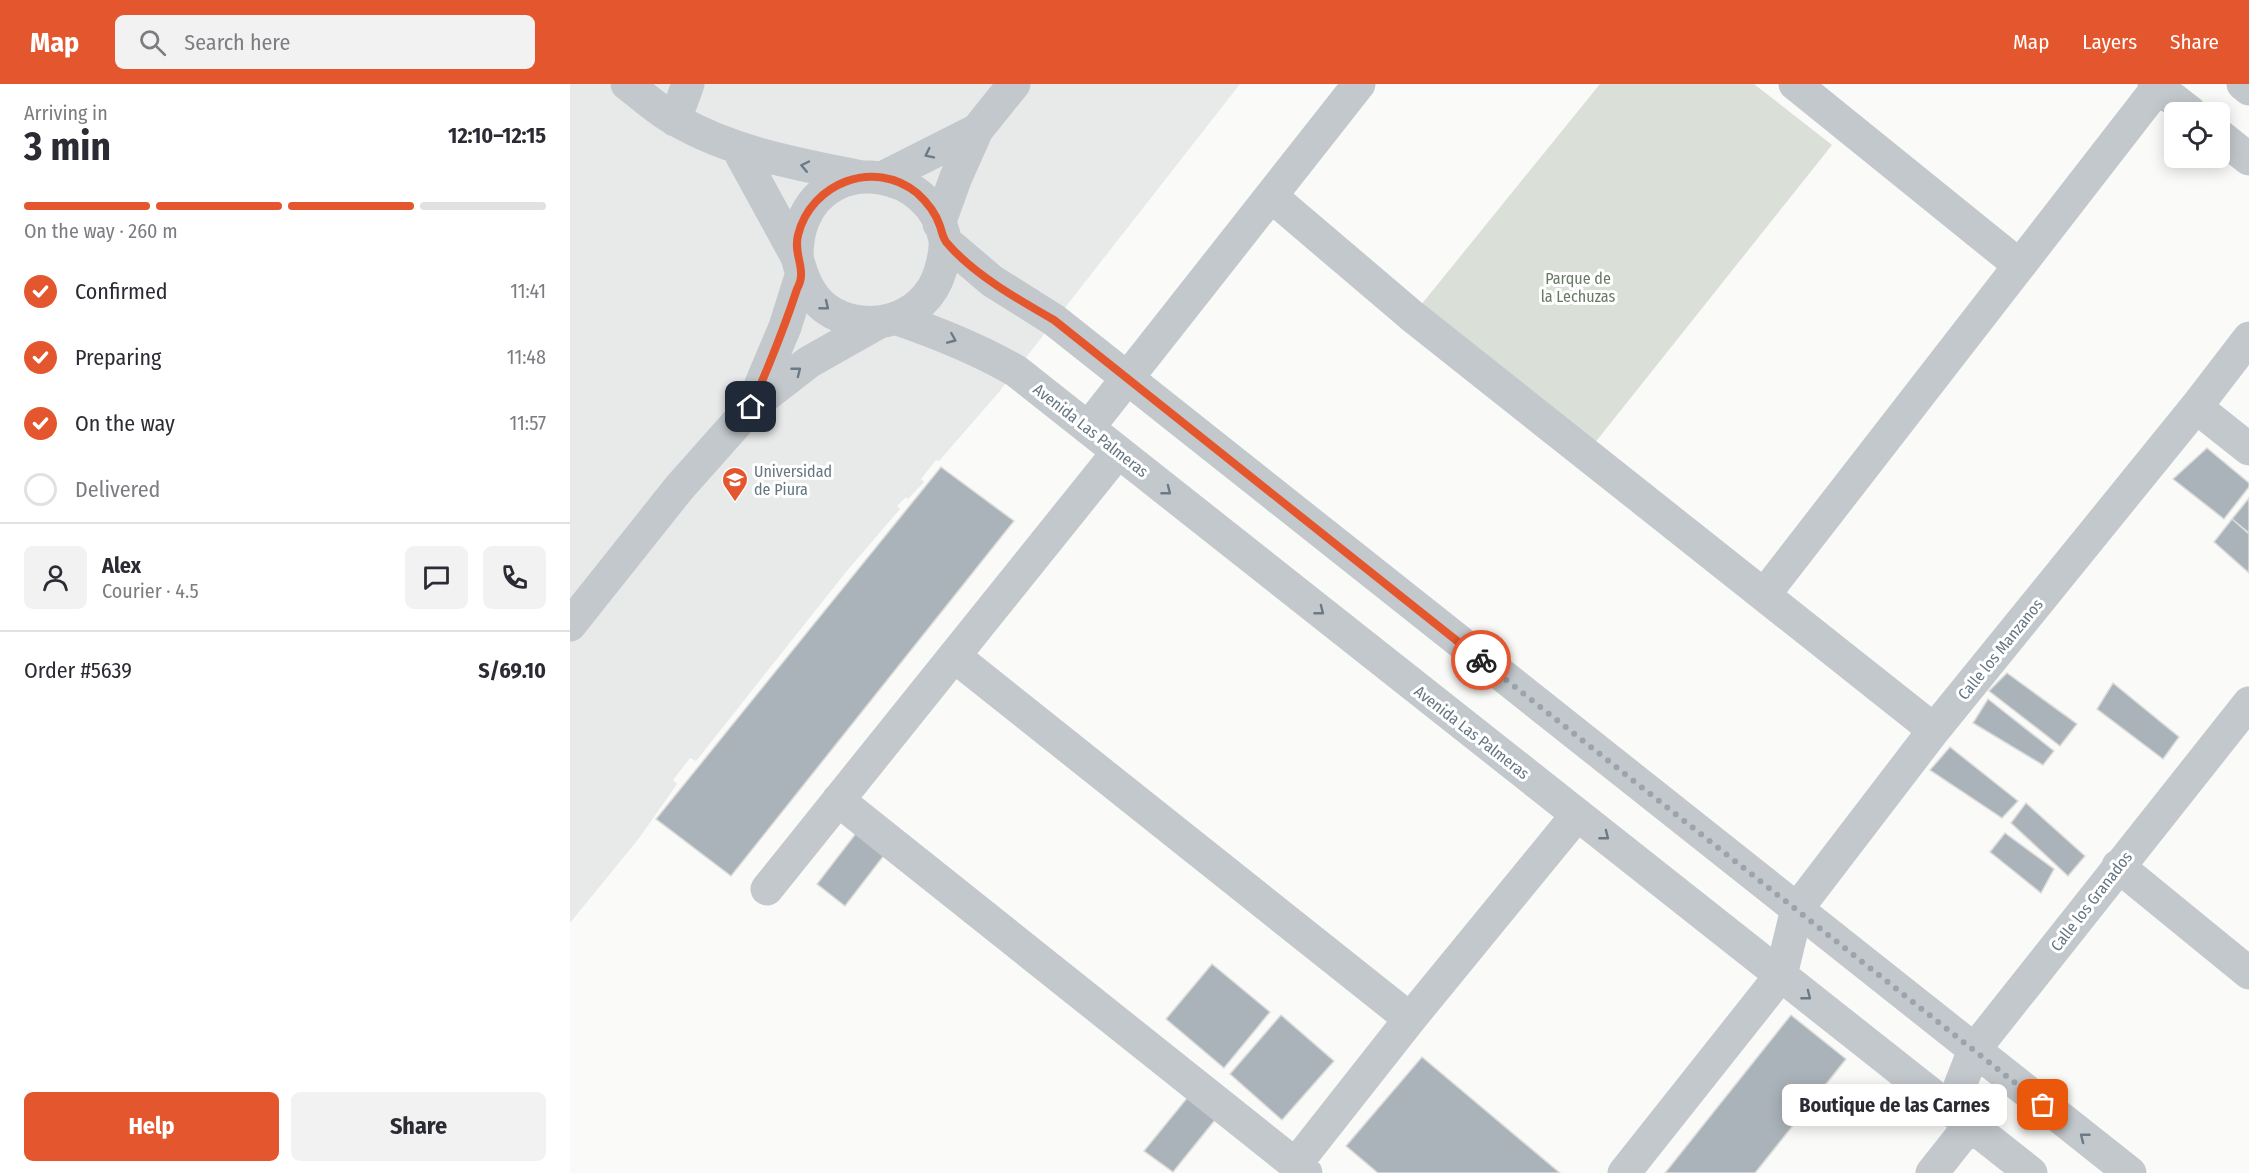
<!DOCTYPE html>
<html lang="en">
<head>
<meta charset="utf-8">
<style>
  :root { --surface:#fff; --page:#f2f2f3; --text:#2b2b33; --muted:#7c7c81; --line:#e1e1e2; --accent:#e4572e }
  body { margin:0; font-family:"Fira Sans Condensed",sans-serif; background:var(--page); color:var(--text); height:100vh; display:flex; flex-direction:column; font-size:22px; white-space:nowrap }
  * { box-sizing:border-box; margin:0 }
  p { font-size:20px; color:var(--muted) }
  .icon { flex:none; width:33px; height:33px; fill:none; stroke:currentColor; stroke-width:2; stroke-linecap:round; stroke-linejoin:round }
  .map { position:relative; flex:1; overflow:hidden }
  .sheet { display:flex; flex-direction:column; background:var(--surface); width:570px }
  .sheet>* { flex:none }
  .buttons { position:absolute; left:1594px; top:18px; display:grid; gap:12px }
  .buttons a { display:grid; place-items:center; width:66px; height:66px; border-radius:9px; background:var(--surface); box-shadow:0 3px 15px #0003; font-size:30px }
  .pin { position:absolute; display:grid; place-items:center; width:51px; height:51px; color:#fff; margin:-26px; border-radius:12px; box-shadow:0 3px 9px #0006 }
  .courier { position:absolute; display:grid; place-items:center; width:60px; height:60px; margin:-30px; border:4px solid #e4572e; border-radius:50%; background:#fff; color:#222; box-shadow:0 2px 8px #0007 }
  .bubble { position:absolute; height:42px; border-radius:9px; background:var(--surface); box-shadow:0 3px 15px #0003; font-size:20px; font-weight:700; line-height:42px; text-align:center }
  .head em { font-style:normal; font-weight:700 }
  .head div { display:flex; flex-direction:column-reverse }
  .head { display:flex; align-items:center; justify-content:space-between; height:102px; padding:0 24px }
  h1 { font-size:39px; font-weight:700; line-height:45px }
  .bar { display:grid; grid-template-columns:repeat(4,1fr); gap:9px 6px; align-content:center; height:72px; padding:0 24px }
  .bar i { height:8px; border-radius:4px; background:var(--line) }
  .bar .current { background:var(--accent) }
  .bar p { grid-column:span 4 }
  .line { display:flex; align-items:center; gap:15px; padding:0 24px; border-top:2px solid var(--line) }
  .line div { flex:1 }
  .round { display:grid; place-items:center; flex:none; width:63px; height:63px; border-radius:9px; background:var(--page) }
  ol { padding:0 24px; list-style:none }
  li { display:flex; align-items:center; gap:18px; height:66px }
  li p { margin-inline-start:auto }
  li .icon { padding:6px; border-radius:50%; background:var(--accent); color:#fff; stroke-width:4 }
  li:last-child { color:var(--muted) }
  li i { width:33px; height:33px; border:3px solid var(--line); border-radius:50% }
  .button { display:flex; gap:12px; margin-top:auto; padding:12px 24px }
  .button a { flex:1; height:69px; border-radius:9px; background:var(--accent); color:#fff; font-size:24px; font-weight:700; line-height:69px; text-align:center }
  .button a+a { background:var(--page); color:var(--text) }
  header { display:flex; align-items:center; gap:36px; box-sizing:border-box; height:84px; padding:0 30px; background:var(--accent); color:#fff }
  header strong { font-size:28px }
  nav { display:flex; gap:33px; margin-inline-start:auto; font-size:21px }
  .search { width:420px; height:54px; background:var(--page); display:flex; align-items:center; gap:15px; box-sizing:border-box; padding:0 21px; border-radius:9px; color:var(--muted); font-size:22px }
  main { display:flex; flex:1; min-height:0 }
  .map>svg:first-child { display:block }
</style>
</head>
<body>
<header>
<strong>Map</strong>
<div class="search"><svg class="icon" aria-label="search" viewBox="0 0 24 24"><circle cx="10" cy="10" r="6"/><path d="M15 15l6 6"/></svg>Search here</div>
<nav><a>Map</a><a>Layers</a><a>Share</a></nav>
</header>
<main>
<section class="sheet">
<div class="head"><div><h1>3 min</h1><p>Arriving in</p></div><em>12:10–12:15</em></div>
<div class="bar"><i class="current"></i><i class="current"></i><i class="current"></i><i></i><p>On the way · 260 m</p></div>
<ol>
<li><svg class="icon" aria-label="check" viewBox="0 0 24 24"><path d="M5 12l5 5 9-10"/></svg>Confirmed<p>11:41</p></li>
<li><svg class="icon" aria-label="check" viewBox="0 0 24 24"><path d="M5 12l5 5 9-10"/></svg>Preparing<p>11:48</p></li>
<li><svg class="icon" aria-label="check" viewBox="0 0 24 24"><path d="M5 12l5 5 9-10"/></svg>On the way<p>11:57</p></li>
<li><i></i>Delivered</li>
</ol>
<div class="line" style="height:108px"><a class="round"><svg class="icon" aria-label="person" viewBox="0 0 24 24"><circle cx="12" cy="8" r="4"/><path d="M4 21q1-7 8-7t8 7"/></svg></a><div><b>Alex</b><p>Courier · 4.5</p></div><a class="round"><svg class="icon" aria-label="chat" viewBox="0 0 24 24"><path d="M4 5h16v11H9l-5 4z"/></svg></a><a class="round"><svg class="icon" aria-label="phone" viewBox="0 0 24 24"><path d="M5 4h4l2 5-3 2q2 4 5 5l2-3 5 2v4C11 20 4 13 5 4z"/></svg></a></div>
<div class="line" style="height:78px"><div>Order #5639</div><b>S/69.10</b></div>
<div class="button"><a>Help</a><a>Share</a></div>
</section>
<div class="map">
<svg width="1679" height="1089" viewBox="0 0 1679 1089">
  <rect width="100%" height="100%" fill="#fafaf8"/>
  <path fill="#e8e9e9" d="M0 0H670L429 308 369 377 366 376 351 395 354 398 338 415 336 413 327 422 330 425 276 488 126 677 120 674 103 696 107 700 70 753 0 839Z"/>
  <path fill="#dadfd7" d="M1030 0H1184L1262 61 1016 370 842 232Z"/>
  <path fill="#aab3b9" stroke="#dcdcda" stroke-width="1.5" d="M1637 364 1679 399V403L1654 435 1603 395Z
    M371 383 444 437 161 792 86 735Z
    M1679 414V449L1662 435Z
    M1662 435 1679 450V489L1644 458Z
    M1437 589 1507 640 1490 662 1419 607Z
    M1543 599 1609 653 1593 675 1527 625Z
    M1418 615 1484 667 1473 681 1403 639Z
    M1380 663 1448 717 1432 734 1360 686Z
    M1456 719 1515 772 1498 792 1441 739Z
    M287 748 315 770 275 822 247 800Z
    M1435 749 1484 785 1471 809 1420 768Z
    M642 880 700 928 654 984 596 935Z
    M711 931 764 977 712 1036 660 990Z
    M1221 931 1276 975 1185 1089H1095Z
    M852 973 990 1089H808L776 1062Z
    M622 1008 649 1031 603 1088 574 1067Z"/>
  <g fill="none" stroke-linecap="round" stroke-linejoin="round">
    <path stroke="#c3c8cc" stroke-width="33" d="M57 0C73 12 89 27 106 36 163 69 228 80 292 93
      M1225 0 1449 181
      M1584 0 1620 28
      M1673 0 1679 5
      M105 36 118 0
      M1650 52 1679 75
      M168 65 227 173C232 193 239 211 255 224 295 253 355 237 370 188 373 178 376 166 375 156 363 85 260 68 233 137 228 149 227 161 227 173
      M312 94 407 46
      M701 112 842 232 1364 646
      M369 140 386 93 407 46 444 0
      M375 157 422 197 484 236 1560 1089
      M327 235C368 249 408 265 446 287L1461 1089
      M183 319 215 243 231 192
      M1626 323 1679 365
      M518 344 789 0
      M1194 511 1588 3
      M0 541 109 404 181 323 239 278 308 239
      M384 572 840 935
      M268 716 736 1089
      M1548 782 1679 889
      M197 805 548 368
      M1381 1025 1404 966 1679 619
      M725 1081 840 935 1007 731
      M1054 1089 1211 891 1227 825 1364 646 1626 323 1679 254
      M1362 1089 1400 1041"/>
  </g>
  <defs><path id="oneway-chevron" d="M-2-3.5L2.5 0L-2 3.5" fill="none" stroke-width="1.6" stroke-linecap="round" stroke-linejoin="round" transform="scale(1.5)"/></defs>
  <g stroke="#6a7a87">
    <use href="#oneway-chevron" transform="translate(359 70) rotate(154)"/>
    <use href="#oneway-chevron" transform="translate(235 82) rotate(-168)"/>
    <use href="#oneway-chevron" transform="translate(255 222) rotate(39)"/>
    <use href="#oneway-chevron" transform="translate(382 255) rotate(23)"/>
    <use href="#oneway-chevron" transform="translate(227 287) rotate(-38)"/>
    <use href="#oneway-chevron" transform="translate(597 407) rotate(38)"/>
    <use href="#oneway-chevron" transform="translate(750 527) rotate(38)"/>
    <use href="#oneway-chevron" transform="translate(1035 752) rotate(38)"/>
    <use href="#oneway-chevron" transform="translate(1237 912) rotate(38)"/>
    <use href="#oneway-chevron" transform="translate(1514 1053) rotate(-142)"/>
  </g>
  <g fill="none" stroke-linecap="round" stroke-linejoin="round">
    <path stroke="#99a4ac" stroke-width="6" stroke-dasharray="0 10.8" d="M911 576 1473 1021"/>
    <path stroke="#e4572e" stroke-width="8" d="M181 323C198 284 214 245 227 205 229 201 231 195 231 192 232 178 224 168 228 151 241 99 304 74 347 109 357 118 366 130 370 142 372 148 373 155 377 159 403 190 449 216 484 236L911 576"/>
  </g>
  <defs>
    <symbol id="university-pin" viewBox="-11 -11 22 30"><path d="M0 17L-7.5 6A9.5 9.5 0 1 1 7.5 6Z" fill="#e4572e" stroke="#fff"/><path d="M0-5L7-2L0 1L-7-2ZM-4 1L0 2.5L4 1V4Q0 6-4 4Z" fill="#fff"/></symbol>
  </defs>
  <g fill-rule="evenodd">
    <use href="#university-pin" x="150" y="381" width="30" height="40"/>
  </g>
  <g text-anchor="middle" stroke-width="6" stroke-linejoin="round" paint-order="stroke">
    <g font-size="16" fill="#687a64" stroke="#fff">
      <text x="1008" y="200">Parque de<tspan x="1008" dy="18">la Lechuzas</tspan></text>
    </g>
    <g font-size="16" fill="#657683" stroke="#fff">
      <text transform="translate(521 346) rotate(38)" y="6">Avenida Las Palmeras</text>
      <text transform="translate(1430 565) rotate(-51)" y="6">Calle los Manzanos</text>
      <text transform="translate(902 648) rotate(38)" y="6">Avenida Las Palmeras</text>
      <text transform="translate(1521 817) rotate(-52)" y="6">Calle los Granados</text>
    </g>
    <g font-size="16" fill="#657683" stroke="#fff" text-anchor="start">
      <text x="184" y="393">Universidad<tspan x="184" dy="18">de Piura</tspan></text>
    </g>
  </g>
</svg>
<div class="buttons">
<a><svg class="icon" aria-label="locate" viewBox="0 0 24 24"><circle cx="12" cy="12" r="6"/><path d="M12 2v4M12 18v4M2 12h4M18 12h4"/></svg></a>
</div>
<div class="pin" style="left:1473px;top:1021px;background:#ea580c"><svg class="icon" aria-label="bag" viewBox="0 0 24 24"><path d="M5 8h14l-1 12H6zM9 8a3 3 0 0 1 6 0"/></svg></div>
<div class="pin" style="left:181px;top:323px;background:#1f2937"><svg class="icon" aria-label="home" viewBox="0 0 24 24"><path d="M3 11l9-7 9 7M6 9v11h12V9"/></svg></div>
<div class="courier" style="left:911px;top:576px"><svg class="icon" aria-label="bike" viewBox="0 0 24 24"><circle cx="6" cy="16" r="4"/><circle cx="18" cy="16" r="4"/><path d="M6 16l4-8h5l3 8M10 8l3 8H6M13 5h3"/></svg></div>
<div class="bubble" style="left:1212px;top:1000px;width:225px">Boutique de las Carnes</div>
</div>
</main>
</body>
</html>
